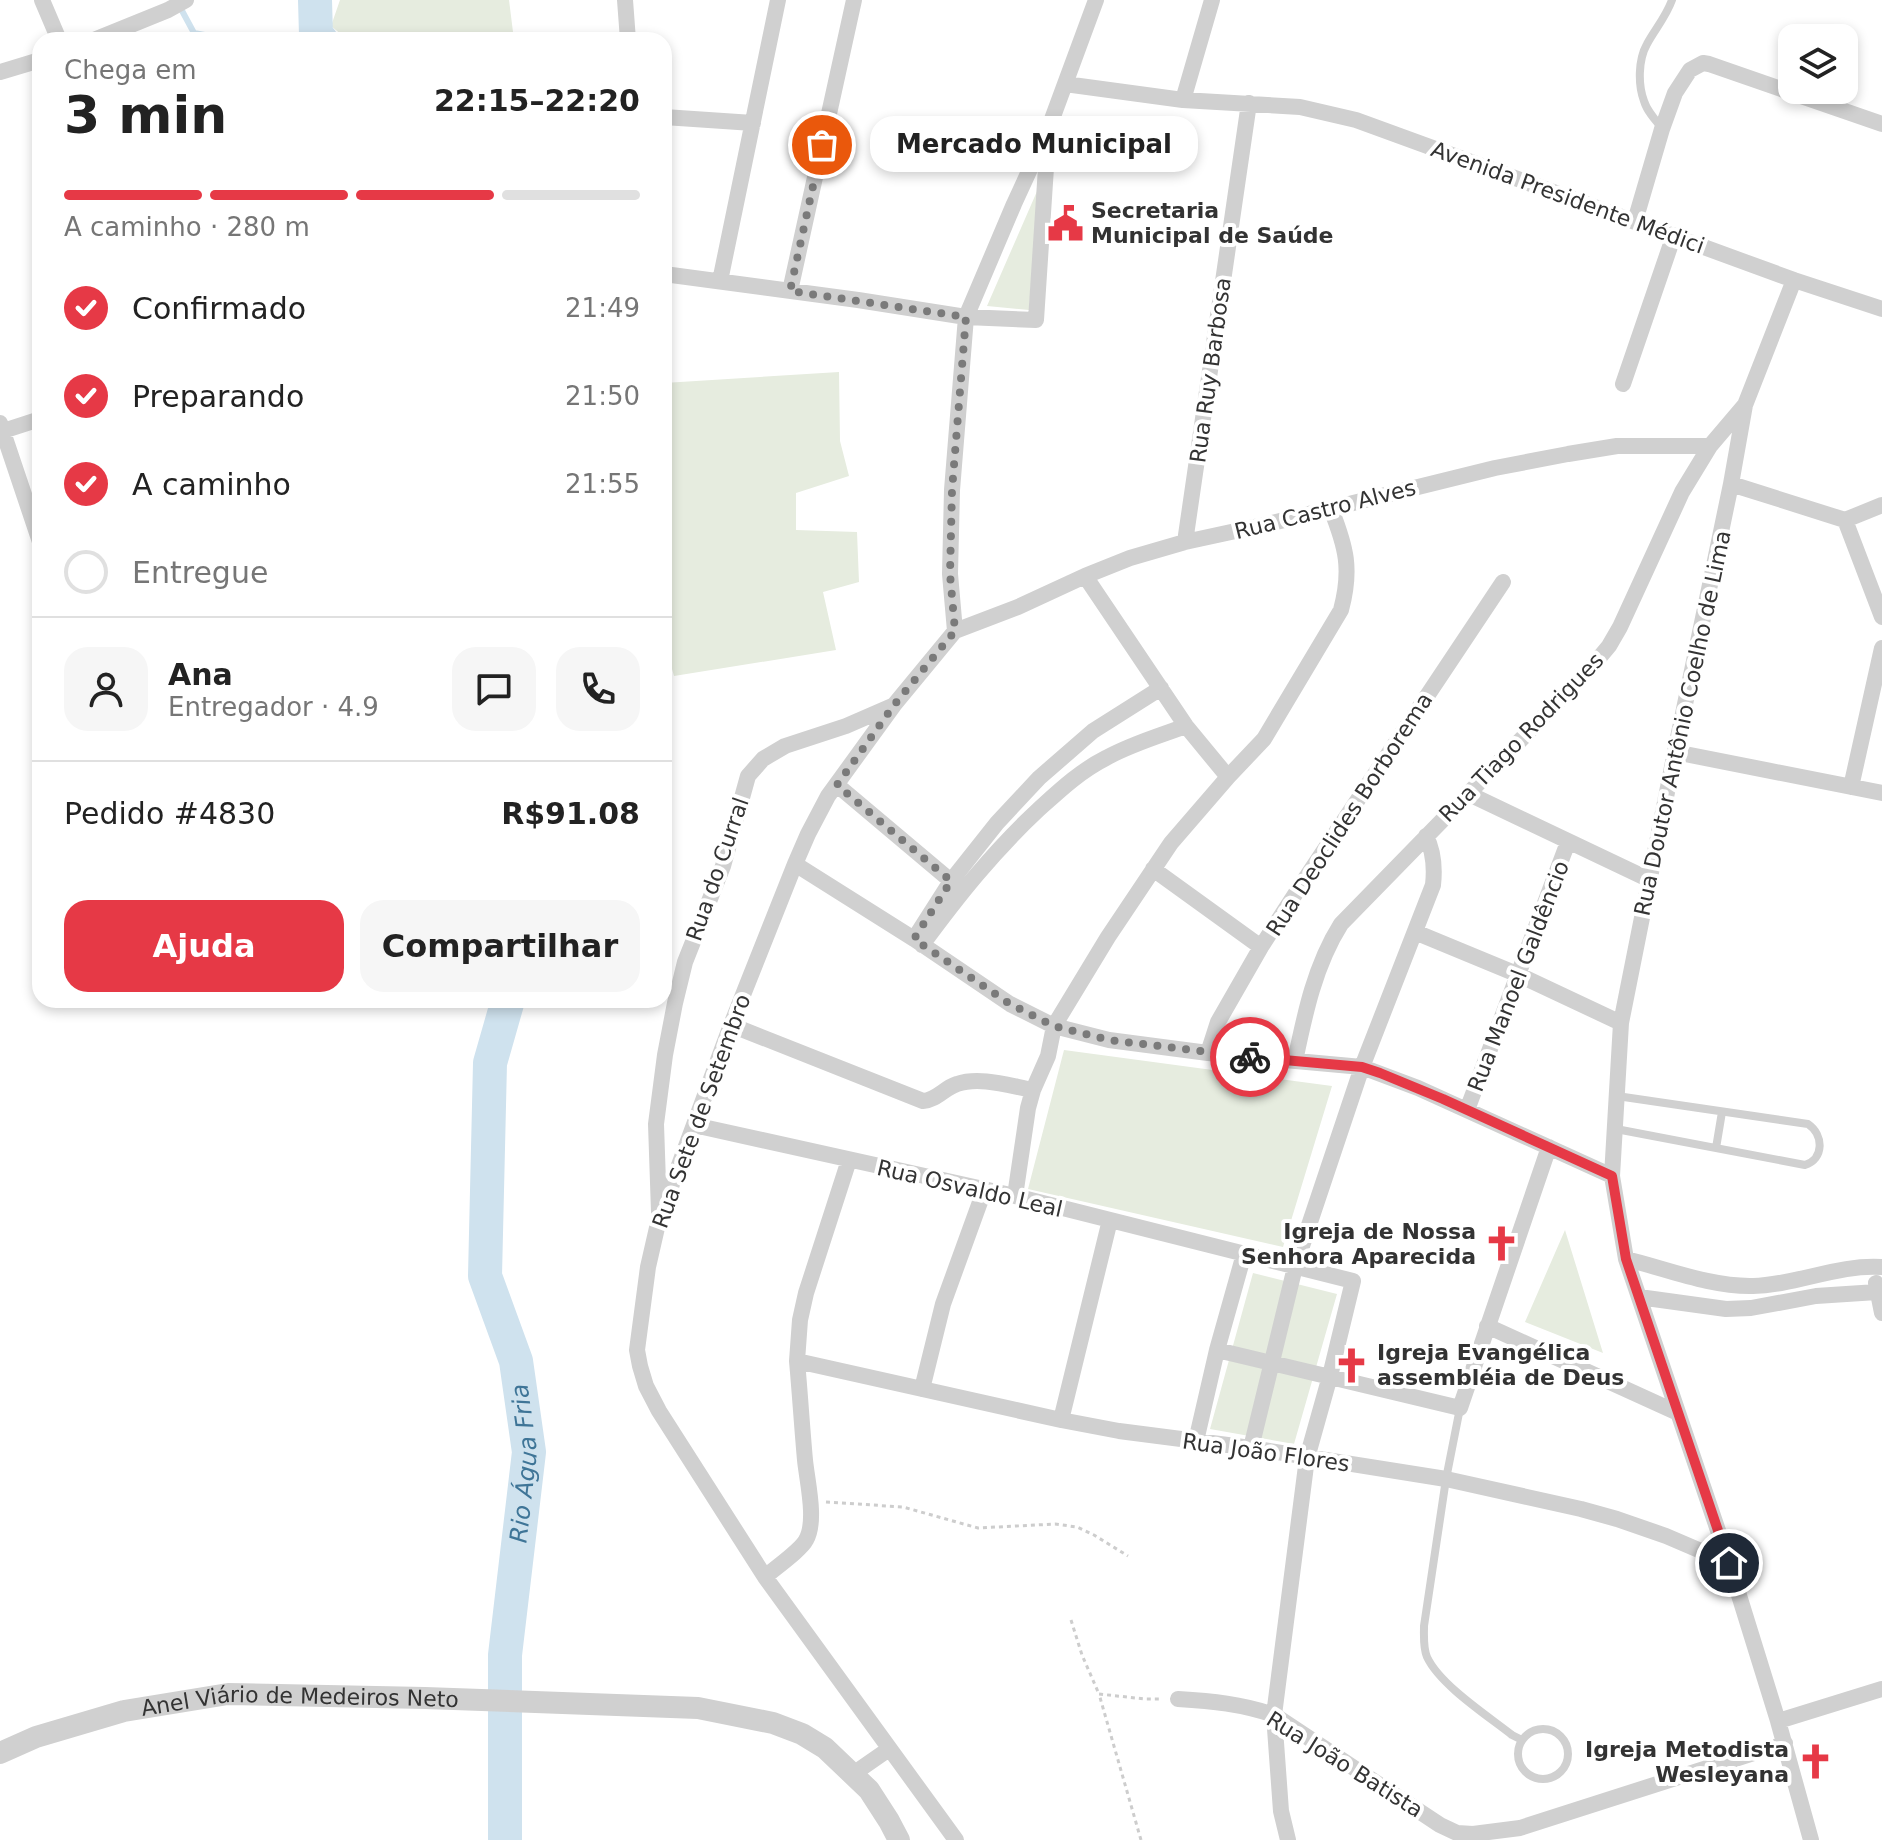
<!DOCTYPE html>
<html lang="pt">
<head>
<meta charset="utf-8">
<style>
  :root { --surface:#fff; --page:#f6f6f6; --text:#222; --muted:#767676; --line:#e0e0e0; --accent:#e63946 }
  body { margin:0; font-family:"DejaVu Sans",sans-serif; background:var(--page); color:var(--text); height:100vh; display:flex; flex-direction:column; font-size:30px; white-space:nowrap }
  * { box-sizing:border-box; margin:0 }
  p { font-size:26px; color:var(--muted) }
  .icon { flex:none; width:44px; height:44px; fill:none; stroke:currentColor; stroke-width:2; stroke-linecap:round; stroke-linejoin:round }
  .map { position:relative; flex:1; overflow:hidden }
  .details { position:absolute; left:32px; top:32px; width:640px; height:976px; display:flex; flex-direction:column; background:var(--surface); border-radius:24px; box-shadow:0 4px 12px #0003 }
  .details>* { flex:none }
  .fabs { position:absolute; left:1778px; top:24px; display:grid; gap:16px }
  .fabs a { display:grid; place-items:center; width:80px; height:80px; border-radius:16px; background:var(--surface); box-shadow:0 4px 12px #0003; font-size:40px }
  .pin { position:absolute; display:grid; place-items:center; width:68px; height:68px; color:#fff; margin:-34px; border:4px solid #fff; border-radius:50%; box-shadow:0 2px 8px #0007 }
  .courier { position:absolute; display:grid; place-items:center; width:80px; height:80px; margin:-40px; border:6px solid #e63946; border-radius:50%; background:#fff; color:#222; box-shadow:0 2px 10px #0007 }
  .bubble { position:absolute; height:56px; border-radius:24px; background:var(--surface); box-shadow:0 4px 12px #0003; font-size:26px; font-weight:800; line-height:56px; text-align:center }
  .head em { font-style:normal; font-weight:800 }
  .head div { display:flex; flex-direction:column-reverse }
  .head { display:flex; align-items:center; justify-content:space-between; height:136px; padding:0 32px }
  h1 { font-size:52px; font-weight:800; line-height:60px }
  .bar { display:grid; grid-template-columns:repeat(4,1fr); gap:12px 8px; align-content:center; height:96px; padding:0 32px }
  .bar i { height:10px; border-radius:6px; background:var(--line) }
  .bar .selected { background:var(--accent) }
  .bar p { grid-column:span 4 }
  .line { display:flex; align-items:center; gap:20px; padding:0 32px; border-top:2px solid var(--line) }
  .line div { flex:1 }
  .round { display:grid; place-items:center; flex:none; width:84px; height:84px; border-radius:24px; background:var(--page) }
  ol { padding:0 32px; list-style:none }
  li { display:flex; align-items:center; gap:24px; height:88px }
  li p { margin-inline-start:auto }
  li .icon { padding:8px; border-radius:50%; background:var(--accent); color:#fff; stroke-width:4 }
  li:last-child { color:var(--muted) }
  li i { width:44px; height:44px; border:4px solid var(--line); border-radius:50% }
  .button { display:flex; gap:16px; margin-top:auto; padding:16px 32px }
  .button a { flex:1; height:92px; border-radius:24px; background:var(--accent); color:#fff; font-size:32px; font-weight:800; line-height:92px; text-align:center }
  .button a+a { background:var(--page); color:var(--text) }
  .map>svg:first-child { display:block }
</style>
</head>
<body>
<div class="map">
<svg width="1882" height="1840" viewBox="0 0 1882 1840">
  <rect width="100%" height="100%" fill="#fff"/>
  <path fill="#e6ecdf" d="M340 0H509L514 40H348L331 26Z
    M1038 189 1029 310 987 306Z
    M839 372 840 441 849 476 796 493V530L857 532 859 582 823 592 836 650 674 676 664 641V383Z
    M1064 1050 1332 1086 1283 1247 1028 1189Z
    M1565 1230 1603 1353 1525 1322Z
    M1253 1273 1337 1294 1294 1444 1210 1429Z"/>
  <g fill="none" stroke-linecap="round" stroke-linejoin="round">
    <path stroke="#cfe2ee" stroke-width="6" d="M180 7 194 33 231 40
      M255 40 316 35"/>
    <g stroke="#cfe2ee" stroke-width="34">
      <path d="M315 0 316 35 321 40"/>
      <path id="s1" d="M505 1840V1655L529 1452 516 1361 485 1276 490 1063 508 1000"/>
    </g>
    <path stroke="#cdcdcd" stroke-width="3" stroke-dasharray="4 4" stroke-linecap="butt" d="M826 1502 903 1507 978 1528 1055 1524 1077 1527 1094 1535 1128 1556
      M1071 1620 1082 1655 1099 1694
      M1141 1840 1099 1694 1145 1699H1162"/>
    <path stroke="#d0d0d0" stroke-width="8" d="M1662 128C1655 120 1647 111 1644 101 1638 85 1638 60 1647 44 1655 29 1666 17 1672 0
      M1616 1129 1805 1165C1824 1159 1824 1135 1808 1124L1617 1096
      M1716 1148 1722 1112
      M1460 1408 1446 1479 1424 1626C1424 1636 1423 1648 1427 1657 1440 1685 1488 1716 1512 1735L1522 1740
      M1518 1754a25 25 0 1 1 50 0a25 25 0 1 1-50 0Z"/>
    <path stroke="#d0d0d0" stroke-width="16" d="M42 0 59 40
      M625 0 628 40
      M94 40 168 10 186 0
      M0 72 40 60
      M1065 84 1183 100 1300 107 1356 120 1794 280 1882 309
      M1183 100 1212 0
      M664 117 753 123
      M1635 221 1662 129 1675 93 1690 70 1703 63 1709 64 1882 124
      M664 274 858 300 966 317 1036 320 1048 137
      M1794 280 1745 405 1731 484 1675 752 1621 1023 1612 1176 1626 1259 1729 1563 1778 1721 1811 1840
      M720 281 778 0
      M790 291 854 0
      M1623 384 1674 235
      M0 423 40 542
      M3 431 40 419
      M1731 484 1845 520 1882 617
      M1845 520 1882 505
      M1185 542 1249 103
      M1085 576 1186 726 1228 777
      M955 631 950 574 952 490 966 317 1014 204 1048 130 1096 0
      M1675 752 1882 793
      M837 785 951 881
      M1851 787 1882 648
      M1467 793 1650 880
      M795 864 914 939 1010 1004 1054 1026 1109 1040 1208 1053 1362 1067 1418 1088 1612 1176
      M1153 869 1261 947
      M1415 932 1519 975 1621 1023
      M914 939 951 881 997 823 1039 778 1093 731 1161 688
      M922 945C958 896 993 852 1038 810 1059 791 1080 771 1106 758 1131 744 1159 736 1186 726
      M731 1025 923 1101C937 1100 944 1088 957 1084 980 1076 1010 1086 1033 1090
      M1208 1053 1218 1022 1261 947 1305 879 1503 582
      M1295 1061C1305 1013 1315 965 1341 924L1589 670 1609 646 1620 627 1682 492 1710 446 1744 406
      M1467 1110 1568 842
      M694 1125 1015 1196 1353 1281 1330 1376 1307 1458 1274 1715 1281 1811 1288 1840
      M1015 1196 1028 1108 1033 1090 1048 1056 1054 1026 1108 937 1171 843 1228 777 1264 739 1341 610C1352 569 1346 547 1331 509
      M659 1212 656 1124 665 1055 675 1003 685 962 723 866 748 776 763 759 785 746 846 726 892 706
      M1626 1259C1667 1269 1711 1287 1753 1286 1796 1285 1838 1264 1882 1267
      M1876 1283 1882 1313
      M1639 1297 1726 1309 1751 1308 1816 1296 1877 1292 1882 1294
      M1487 1326 1678 1413
      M1217 1350 1460 1408 1549 1147
      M797 1361 1061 1420 1119 1431 1251 1448 1446 1479 1581 1509 1617 1519 1666 1536 1729 1563
      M922 1389 943 1304 984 1191
      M1061 1420 1110 1220
      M1196 1441 1217 1350 1244 1254
      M1251 1448 1295 1267 1362 1067 1433 885C1435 867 1434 852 1426 836
      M765 1577C775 1568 801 1550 806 1540 817 1521 807 1481 805 1460 802 1427 800 1394 797 1361L800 1320 806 1293 849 1160
      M1178 1699C1212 1701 1242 1704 1274 1715L1440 1825 1457 1833 1473 1834 1520 1828 1785 1743
      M1778 1721 1882 1689
      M853 1774 889 1749
      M956 1840 765 1577 659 1411 646 1386 640 1366 637 1350 648 1267 659 1219 731 1025 795 864 808 834 828 796 894 705 955 631 1018 607 1085 576 1130 558 1185 542 1268 524 1495 468 1568 454 1617 446H1710"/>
    <path stroke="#d0d0d0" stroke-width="22" id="s2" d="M0 1753 36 1737 124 1711 228 1694 425 1698 698 1708 773 1723 802 1734 825 1748 869 1790 889 1821 899 1840"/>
  </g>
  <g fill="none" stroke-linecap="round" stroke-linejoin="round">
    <path stroke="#7a7a7a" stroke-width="8" stroke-dasharray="0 14.4" d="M822 145 790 291 966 317 952 490 950 574 955 631 894 705 837 785 951 881 914 939 1010 1004 1054 1026 1109 1040 1250 1057"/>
    <path stroke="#e63946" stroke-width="10" d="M1250 1057 1362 1067 1380 1073 1443 1099 1612 1176 1626 1259 1729 1563"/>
  </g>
  <defs>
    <symbol id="civic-bare" viewBox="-9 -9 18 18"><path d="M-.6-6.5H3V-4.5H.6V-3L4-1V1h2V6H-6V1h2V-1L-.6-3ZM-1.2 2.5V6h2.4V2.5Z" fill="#e63946" stroke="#fff" stroke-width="2.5" paint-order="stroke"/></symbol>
    <symbol id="church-bare" viewBox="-9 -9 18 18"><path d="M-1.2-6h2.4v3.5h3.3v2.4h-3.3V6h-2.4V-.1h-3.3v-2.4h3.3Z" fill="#e63946" stroke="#fff" stroke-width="2.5" paint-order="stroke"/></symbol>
  </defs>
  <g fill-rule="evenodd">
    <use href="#civic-bare" x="1040" y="198" width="51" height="51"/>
    <use href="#church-bare" x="1476" y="1218" width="51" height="51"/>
    <use href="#church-bare" x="1326" y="1340" width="51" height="51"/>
    <use href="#church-bare" x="1790" y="1736" width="51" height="51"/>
  </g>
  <g text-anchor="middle" stroke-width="8" stroke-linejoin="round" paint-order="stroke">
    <g font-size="22" fill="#333" stroke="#fff">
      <text transform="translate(1568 197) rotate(20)" y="8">Avenida Presidente Médici</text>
      <text transform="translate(1210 370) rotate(-82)" y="8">Rua Ruy Barbosa</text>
      <text transform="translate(1325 509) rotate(-14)" y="8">Rua Castro Alves</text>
      <text transform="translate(1682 723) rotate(-78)" y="8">Rua Doutor Antônio Coelho de Lima</text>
      <text transform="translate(1521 737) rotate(-46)" y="8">Rua Tiago Rodrigues</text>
      <text transform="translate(1349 814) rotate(-57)" y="8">Rua Deoclides Borborema</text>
      <text transform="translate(717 869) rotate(-71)" y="8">Rua do Curral</text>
      <text transform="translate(1518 976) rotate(-69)" y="8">Rua Manoel Galdêncio</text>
      <text transform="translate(701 1111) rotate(-70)" y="8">Rua Sete de Setembro</text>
      <text transform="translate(970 1188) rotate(13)" y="8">Rua Osvaldo Leal</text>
      <text transform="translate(1266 1452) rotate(8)" y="8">Rua João Flores</text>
      <text dy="8" stroke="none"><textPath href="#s2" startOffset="308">Anel Viário de Medeiros Neto</textPath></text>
      <text transform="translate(1345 1764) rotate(32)" y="8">Rua João Batista</text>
    </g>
    <g font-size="22" font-weight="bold" fill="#333" stroke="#fff" text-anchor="start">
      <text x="1091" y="218">Secretaria<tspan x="1091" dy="25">Municipal de Saúde</tspan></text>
      <text x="1476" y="1239" text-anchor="end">Igreja de Nossa<tspan x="1476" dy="25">Senhora Aparecida</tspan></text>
      <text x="1377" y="1360">Igreja Evangélica<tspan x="1377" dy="25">assembléia de Deus</tspan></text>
      <text x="1789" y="1757" text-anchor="end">Igreja Metodista<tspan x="1789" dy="25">Wesleyana</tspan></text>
    </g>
    <g font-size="24" font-style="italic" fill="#3f7597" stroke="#fff">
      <text dy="8" stroke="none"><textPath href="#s1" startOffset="378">Rio Água Fria</textPath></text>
    </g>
  </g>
</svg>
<div class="fabs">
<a><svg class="icon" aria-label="layers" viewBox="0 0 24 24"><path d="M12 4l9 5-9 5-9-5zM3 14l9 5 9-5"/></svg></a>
</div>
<div class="pin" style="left:822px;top:145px;background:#ea580c"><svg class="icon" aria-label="bag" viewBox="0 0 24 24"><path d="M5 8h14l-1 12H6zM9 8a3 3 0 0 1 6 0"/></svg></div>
<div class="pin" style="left:1729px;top:1563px;background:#1f2937"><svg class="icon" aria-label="home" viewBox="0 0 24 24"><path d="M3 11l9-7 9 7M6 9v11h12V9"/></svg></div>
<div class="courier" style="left:1250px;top:1057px"><svg class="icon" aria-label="bike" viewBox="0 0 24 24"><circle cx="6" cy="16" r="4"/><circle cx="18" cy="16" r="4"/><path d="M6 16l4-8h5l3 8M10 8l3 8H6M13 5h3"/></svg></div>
<div class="bubble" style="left:870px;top:116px;width:328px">Mercado Municipal</div>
<section class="details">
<div class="head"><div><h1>3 min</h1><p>Chega em</p></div><em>22:15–22:20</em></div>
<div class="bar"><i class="selected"></i><i class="selected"></i><i class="selected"></i><i></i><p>A caminho · 280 m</p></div>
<ol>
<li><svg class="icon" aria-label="check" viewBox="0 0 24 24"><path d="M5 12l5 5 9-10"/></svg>Confirmado<p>21:49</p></li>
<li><svg class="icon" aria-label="check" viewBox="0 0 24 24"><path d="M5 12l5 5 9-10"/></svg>Preparando<p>21:50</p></li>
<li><svg class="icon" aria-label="check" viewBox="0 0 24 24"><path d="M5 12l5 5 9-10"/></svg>A caminho<p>21:55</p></li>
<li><i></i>Entregue</li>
</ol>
<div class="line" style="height:144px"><a class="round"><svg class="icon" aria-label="person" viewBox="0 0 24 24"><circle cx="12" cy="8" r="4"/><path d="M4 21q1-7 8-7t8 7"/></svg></a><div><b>Ana</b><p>Entregador · 4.9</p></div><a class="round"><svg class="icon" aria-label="chat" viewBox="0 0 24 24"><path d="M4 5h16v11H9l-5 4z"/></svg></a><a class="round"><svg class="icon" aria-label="phone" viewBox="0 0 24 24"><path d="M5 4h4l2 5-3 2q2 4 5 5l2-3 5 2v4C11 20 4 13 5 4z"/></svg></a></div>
<div class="line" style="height:104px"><div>Pedido #4830</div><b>R$91.08</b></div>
<div class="button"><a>Ajuda</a><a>Compartilhar</a></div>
</section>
</div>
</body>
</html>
